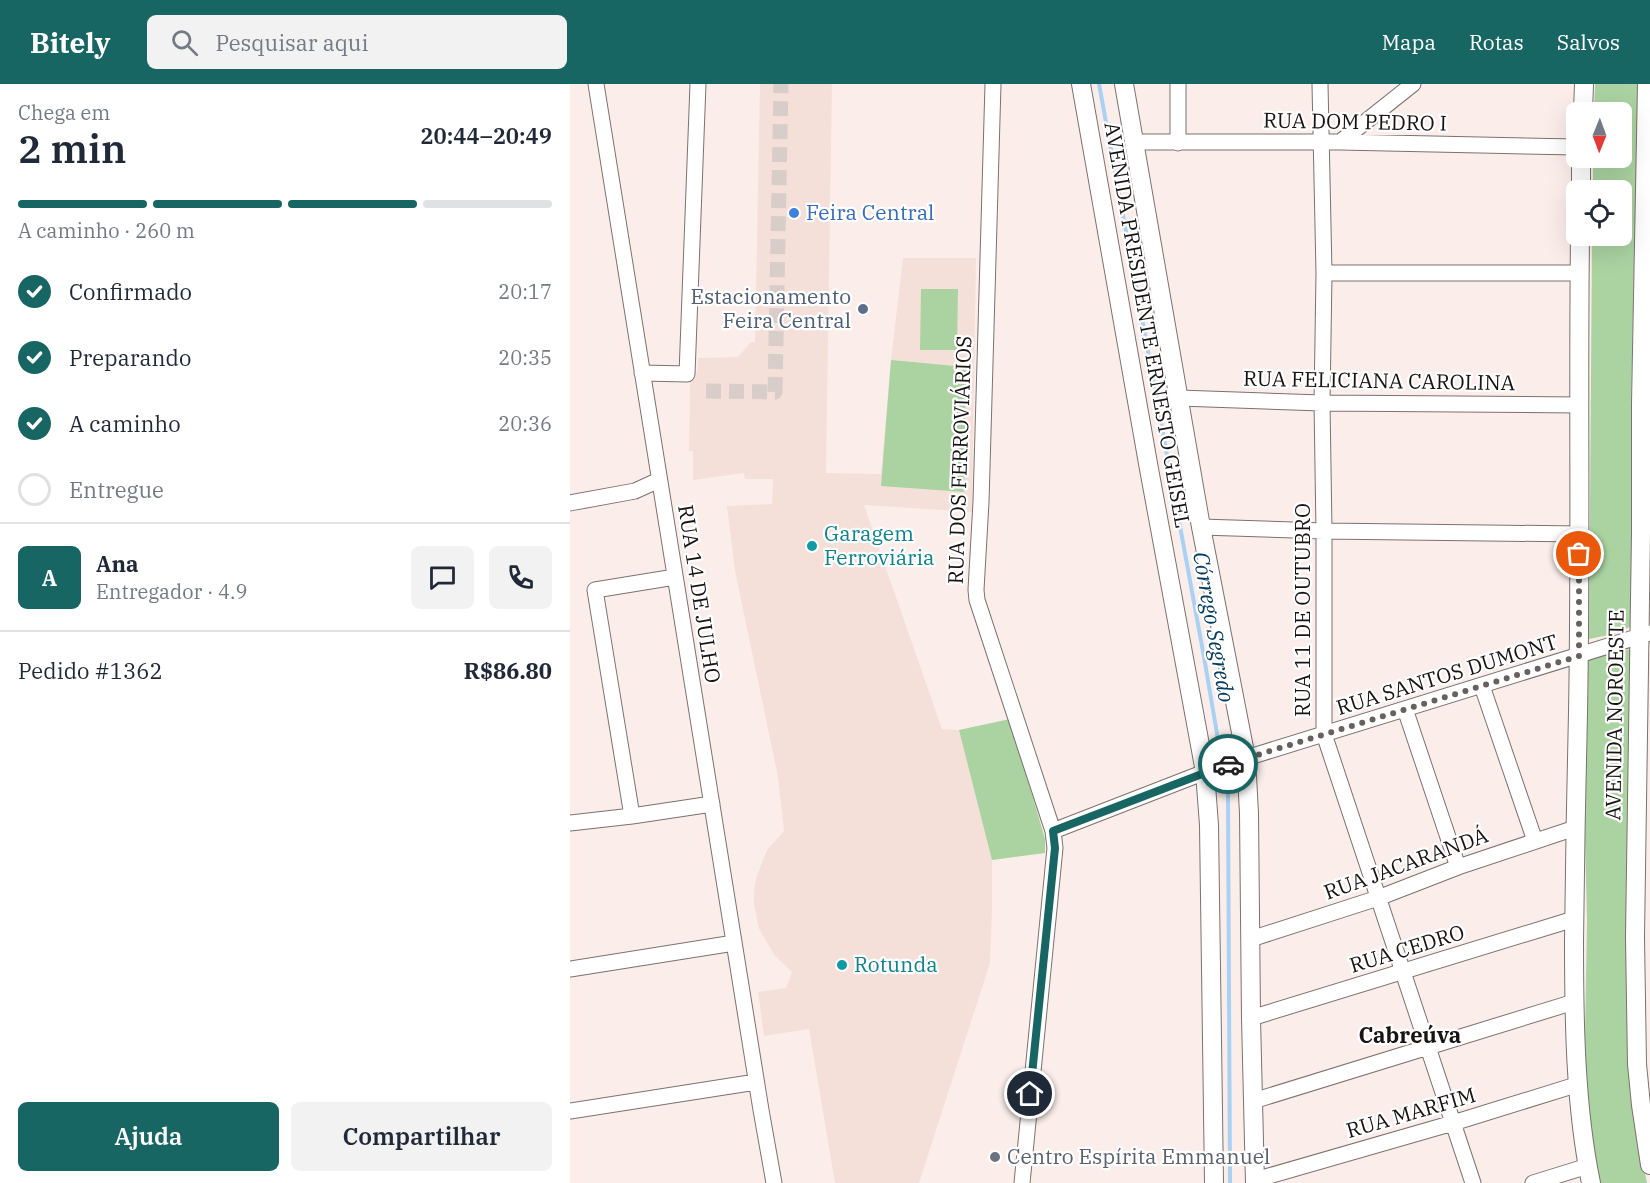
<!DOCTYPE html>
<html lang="pt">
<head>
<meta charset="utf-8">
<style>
  :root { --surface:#fff; --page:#f2f2f3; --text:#1f2937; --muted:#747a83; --line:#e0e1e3; --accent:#186664 }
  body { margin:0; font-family:"IBM Plex Serif",serif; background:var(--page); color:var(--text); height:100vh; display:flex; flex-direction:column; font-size:22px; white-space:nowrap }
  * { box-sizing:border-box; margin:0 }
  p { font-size:20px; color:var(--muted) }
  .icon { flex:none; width:33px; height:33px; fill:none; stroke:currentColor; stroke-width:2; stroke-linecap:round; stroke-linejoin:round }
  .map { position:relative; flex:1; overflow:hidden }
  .sheet { display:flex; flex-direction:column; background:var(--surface); width:570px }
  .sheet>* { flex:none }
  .needle { width:39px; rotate:181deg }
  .fabs { position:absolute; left:996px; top:18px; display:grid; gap:12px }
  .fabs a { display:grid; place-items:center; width:66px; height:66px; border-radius:9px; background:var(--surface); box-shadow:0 6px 24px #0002; font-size:30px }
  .pin { position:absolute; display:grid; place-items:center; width:51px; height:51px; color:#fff; margin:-26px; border:3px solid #fff; border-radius:50%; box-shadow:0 2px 6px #0007 }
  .courier { position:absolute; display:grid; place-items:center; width:60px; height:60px; margin:-30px; border:4px solid #186664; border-radius:50%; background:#fff; color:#222; box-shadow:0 2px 8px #0007 }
  .summary em { font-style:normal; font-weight:600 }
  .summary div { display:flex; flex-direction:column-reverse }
  .summary { display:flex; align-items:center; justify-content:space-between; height:102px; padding:0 18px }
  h1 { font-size:39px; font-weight:600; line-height:45px }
  .bar { display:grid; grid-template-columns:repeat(4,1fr); gap:9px 6px; align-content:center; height:72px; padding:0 18px }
  .bar i { height:8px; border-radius:4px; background:var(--line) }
  .bar .on { background:var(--accent) }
  .bar p { grid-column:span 4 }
  .line { display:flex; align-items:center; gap:15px; padding:0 18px; border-top:2px solid var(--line) }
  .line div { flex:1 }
  .round { display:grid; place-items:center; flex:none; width:63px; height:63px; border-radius:9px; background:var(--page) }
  ol { padding:0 18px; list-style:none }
  li { display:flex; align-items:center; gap:18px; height:66px }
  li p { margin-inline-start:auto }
  li .icon { padding:6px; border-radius:50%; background:var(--accent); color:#fff; stroke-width:4 }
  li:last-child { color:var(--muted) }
  li i { width:33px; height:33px; border:3px solid var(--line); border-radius:50% }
  .primary-button { display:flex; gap:12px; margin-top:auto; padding:12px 18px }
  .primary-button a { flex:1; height:69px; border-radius:9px; background:var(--accent); color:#fff; font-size:24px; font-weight:600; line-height:69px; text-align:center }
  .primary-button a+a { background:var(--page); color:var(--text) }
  header { display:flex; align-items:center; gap:36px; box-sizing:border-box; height:84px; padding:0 30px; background:var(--accent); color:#fff }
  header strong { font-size:28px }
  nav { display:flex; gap:33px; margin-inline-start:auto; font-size:21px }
  .search { width:420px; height:54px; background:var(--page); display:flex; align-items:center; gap:15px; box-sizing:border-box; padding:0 21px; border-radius:9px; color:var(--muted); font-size:22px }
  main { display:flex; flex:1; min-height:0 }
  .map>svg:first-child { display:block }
</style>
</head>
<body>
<header>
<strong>Bitely</strong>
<div class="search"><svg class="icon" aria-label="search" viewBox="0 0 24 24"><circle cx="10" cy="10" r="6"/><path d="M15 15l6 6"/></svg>Pesquisar aqui</div>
<nav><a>Mapa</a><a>Rotas</a><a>Salvos</a></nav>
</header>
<main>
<section class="sheet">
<div class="summary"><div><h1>2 min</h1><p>Chega em</p></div><em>20:44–20:49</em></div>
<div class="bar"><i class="on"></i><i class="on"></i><i class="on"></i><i></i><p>A caminho · 260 m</p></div>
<ol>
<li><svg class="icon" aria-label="check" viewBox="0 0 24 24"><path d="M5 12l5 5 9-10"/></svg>Confirmado<p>20:17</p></li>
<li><svg class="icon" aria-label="check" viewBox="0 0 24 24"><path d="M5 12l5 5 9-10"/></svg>Preparando<p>20:35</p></li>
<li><svg class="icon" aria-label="check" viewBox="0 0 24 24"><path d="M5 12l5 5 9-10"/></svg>A caminho<p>20:36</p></li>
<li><i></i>Entregue</li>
</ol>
<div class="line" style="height:108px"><b class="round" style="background:var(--accent);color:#fff">A</b><div><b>Ana</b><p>Entregador · 4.9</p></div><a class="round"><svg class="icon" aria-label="chat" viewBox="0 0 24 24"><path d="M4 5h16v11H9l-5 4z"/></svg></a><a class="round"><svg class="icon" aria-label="phone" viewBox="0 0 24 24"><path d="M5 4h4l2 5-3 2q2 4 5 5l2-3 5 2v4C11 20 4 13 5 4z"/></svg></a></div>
<div class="line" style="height:78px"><div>Pedido #1362</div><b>R$86.80</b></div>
<div class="primary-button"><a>Ajuda</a><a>Compartilhar</a></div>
</section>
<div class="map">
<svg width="1080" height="1099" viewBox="0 0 1080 1099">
  <rect width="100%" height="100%" fill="#fbeeea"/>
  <path fill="#f4e0d8" d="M190 0H262L256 389 311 390 321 276 333 174H406L402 428 294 421 372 645 389 646 440 635 475 755V769L422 776V826L420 879 349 1099H265L239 945 194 952 188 908 216 904 222 888 205 872 189 845 184 820V806L186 794 197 766 214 747 208 693 165 487 157 422 202 420 203 395H175L174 389 123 396V367H119L120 299 125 293 127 288 128 274 168 273 181 258H185Z"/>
  <path fill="#abd3a1" d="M1025 0H1068L1061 324 1062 451 1060 543 1044 550 1019 555 1022 152H1052V106H1023V74H1052V28H1024Z
    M351 205H388L387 266H350Z
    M321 276 396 283 394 408 311 402Z
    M1061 565 1072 1074 1077 1099H1028L1014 1006 1017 837 1015 754 1017 576 1032 571Z
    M440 635 475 755V769L422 776 389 646Z"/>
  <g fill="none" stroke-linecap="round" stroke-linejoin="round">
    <path stroke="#a9d1f3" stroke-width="4" d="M529 0 634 573 652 679
      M653 686 658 711 660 1099"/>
    <path stroke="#d9cdca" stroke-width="15" stroke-dasharray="15 8" stroke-linecap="butt" d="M136 307 205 308 211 0"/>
    <defs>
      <path id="minor" d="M26 0 191 1026 204 1099
        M423 0 411 418 406 506 407 516 483 747 485 764 452 1099
        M608 0V59
        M750 0 754 189 752 319 754 447V650L903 1099
        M564 58H770L1006 63
        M770 58 843 0
        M754 189H1010
        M72 289 117 290 128 0
        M609 314 752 319 1009 321
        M0 419 65 407 89 396
        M631 443 754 447 1009 450
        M912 602 965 757
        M835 625 888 783
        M62 732 25 506 105 493
        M0 739 62 732 142 720
        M483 747 635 688 673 675 1080 549
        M681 855 808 814 888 783 1005 744
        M0 885 164 859
        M681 934 1004 835
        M683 1017 1004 918
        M0 1027 186 998
        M685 1096 883 1039 1009 1000
        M963 1099 1018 1082"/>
      <path id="major" d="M511 0 579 385 635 688 639 741 644 1099
        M554 0 631 443 676 674 679 729 681 934 685 1099
        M1077 0 1071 320V449L1065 853 1067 980 1071 1021 1080 1081
        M1013 28 1014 0
        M1011 106V74
        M1010 152C1008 310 1011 469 1008 628 1006 704 1005 781 1004 857 1004 935 1005 1022 1021 1099"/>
    </defs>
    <use href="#minor" stroke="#7c716d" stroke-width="17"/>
    <use href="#major" stroke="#7c716d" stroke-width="20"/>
    <use href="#minor" stroke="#fff" stroke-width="15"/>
    <use href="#major" stroke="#fff" stroke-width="18"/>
  </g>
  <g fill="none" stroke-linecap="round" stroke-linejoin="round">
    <path stroke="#67605e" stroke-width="6" stroke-dasharray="0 10.8" d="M658 680 1009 572V470"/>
    <path stroke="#186664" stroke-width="8" d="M460 1010 485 764 483 747 658 680"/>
  </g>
  <circle fill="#3f7fe0" stroke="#fff" stroke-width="2" cx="224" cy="129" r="6"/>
  <circle fill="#5c6f8a" stroke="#fff" stroke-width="2" cx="293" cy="225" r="6"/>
  <g fill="#0f9aa8" stroke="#fff" stroke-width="2">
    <circle cx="242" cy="462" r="6"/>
    <circle cx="272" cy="881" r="6"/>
  </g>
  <circle fill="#6b7280" stroke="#fff" stroke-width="2" cx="425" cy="1073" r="6"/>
  <g text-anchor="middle" stroke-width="4.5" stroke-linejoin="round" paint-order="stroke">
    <g font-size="21" fill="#171312" stroke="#fff">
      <text transform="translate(785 38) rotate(1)" y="7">RUA DOM PEDRO I</text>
      <text transform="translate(577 241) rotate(80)" y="7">AVENIDA PRESIDENTE ERNESTO GEISEL</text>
      <text transform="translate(809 297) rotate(1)" y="7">RUA FELICIANA CAROLINA</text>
      <text transform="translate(390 376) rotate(-88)" y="7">RUA DOS FERROVIÁRIOS</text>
      <text transform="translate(129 510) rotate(81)" y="7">RUA 14 DE JULHO</text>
      <text transform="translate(733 526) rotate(-90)" y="7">RUA 11 DE OUTUBRO</text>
      <text transform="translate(877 591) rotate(-17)" y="7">RUA SANTOS DUMONT</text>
      <text transform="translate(1045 631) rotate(-89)" y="7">AVENIDA NOROESTE</text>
      <text transform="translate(836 780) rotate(-20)" y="7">RUA JACARANDÁ</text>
      <text transform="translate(837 865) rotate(-17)" y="7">RUA CEDRO</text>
      <text transform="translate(841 1029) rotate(-16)" y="7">RUA MARFIM</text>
    </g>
    <g font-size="21" fill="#366cbe" stroke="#fff" text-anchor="start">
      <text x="236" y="136">Feira Central</text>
    </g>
    <g font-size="21" fill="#4e5e75" stroke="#fff" text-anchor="end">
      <text x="281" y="220">Estacionamento<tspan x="281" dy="24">Feira Central</tspan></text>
    </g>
    <g font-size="21" fill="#0d838f" stroke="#fff" text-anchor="start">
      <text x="254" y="457">Garagem<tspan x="254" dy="24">Ferroviária</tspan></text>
      <text x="284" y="888">Rotunda</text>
    </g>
    <g font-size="21" fill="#5b616d" stroke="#fff" text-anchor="start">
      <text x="437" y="1080">Centro Espírita Emmanuel</text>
    </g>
    <g font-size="22" font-style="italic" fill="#043c60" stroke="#fff">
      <text transform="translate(644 543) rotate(80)" y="8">Córrego Segredo</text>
    </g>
    <g font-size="22" font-weight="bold" fill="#171312" stroke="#fff">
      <text x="840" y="959">Cabreúva</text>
    </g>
  </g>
</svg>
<div class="fabs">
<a><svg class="needle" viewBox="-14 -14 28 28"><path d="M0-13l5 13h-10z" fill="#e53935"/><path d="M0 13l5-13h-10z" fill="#747a83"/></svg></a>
<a><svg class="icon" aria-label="locate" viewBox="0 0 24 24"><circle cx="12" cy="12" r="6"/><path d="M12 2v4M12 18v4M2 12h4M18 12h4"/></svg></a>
</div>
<div class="pin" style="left:1009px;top:470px;background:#ea580c"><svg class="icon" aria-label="bag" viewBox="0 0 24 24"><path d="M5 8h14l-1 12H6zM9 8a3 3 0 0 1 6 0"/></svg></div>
<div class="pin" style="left:460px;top:1010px;background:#1f2937"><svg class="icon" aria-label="home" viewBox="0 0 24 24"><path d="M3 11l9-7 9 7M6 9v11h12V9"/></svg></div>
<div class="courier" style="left:658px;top:680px"><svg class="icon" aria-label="car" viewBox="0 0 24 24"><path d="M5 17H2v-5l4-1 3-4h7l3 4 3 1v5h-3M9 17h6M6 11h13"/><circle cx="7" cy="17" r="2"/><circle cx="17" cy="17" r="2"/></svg></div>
</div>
</main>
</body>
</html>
